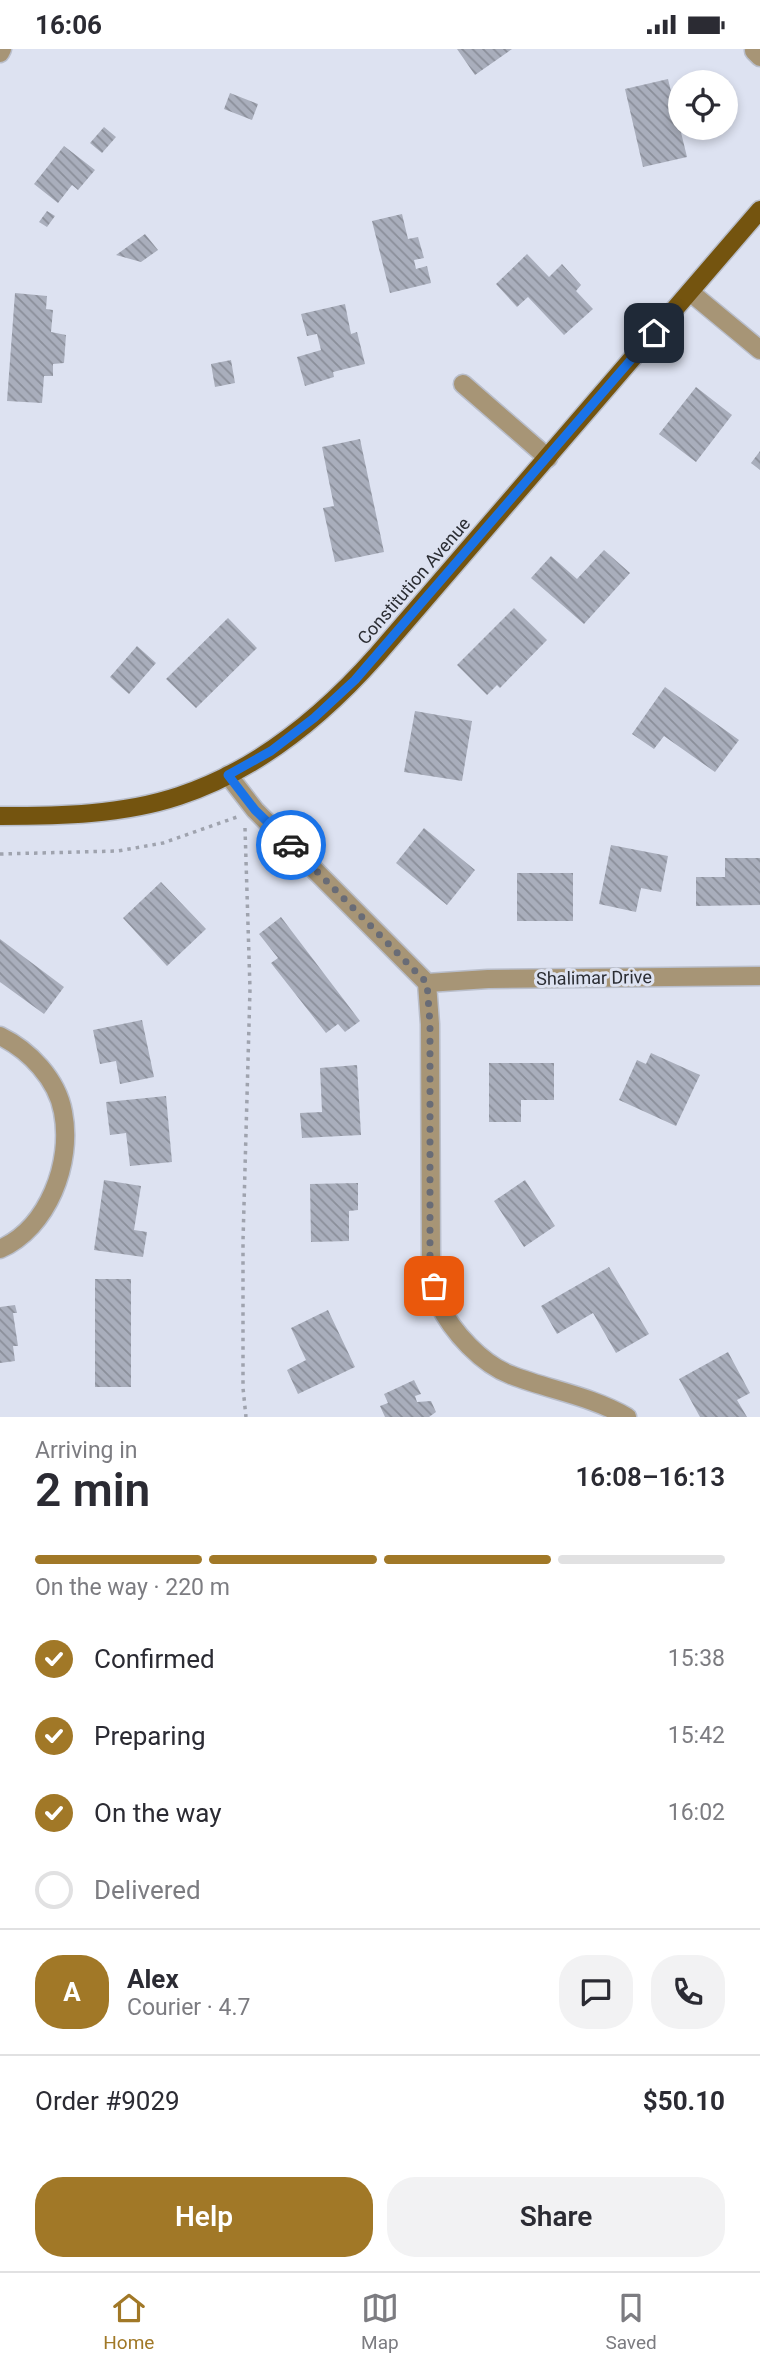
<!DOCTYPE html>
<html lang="en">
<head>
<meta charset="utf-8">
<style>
  :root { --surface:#fff; --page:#f2f2f3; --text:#2b2b33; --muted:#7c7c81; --line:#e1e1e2; --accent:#a17827 }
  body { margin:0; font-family:Roboto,sans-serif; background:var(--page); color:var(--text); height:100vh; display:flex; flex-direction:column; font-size:26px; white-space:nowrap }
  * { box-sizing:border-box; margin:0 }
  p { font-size:23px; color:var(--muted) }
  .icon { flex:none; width:38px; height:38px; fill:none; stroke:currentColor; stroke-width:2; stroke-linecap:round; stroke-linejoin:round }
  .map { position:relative; height:1368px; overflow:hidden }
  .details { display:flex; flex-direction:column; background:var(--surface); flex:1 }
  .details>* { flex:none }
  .fabs { position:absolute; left:668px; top:21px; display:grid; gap:14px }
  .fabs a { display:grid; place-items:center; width:70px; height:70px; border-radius:50%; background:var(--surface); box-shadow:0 4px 10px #0003; font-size:35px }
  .pin { position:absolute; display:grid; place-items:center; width:60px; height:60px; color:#fff; margin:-30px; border-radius:14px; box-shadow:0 4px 10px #0006 }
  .courier { position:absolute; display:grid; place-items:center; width:70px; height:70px; margin:-35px; border:5px solid #1a73e8; border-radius:50%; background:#fff; color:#222; box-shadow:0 2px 9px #0007 }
  .head em { font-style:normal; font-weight:600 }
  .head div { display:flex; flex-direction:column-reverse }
  .head { display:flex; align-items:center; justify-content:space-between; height:119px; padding:0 35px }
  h1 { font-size:46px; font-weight:600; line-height:52px }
  .bar { display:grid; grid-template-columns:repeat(4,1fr); gap:10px 7px; align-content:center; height:84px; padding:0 35px }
  .bar i { height:9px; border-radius:5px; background:var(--line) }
  .bar .selected { background:var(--accent) }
  .bar p { grid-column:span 4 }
  .line { display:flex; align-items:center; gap:18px; padding:0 35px; border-top:2px solid var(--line) }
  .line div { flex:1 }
  .round { display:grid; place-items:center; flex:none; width:74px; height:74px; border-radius:28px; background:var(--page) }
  ol { padding:0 35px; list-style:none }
  li { display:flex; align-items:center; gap:21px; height:77px }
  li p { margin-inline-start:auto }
  li .icon { padding:7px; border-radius:50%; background:var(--accent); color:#fff; stroke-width:4 }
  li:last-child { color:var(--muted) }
  li i { width:38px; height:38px; border:4px solid var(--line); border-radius:50% }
  .primary-button { display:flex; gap:14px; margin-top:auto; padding:14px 35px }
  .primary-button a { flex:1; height:80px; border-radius:28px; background:var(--accent); color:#fff; font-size:28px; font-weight:600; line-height:80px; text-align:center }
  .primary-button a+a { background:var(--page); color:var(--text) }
  .status { display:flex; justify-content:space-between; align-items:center; height:49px; padding:0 35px; background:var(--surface); direction:ltr }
  .status svg { height:19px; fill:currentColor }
  .tab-bar { display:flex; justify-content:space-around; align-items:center; height:98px; border-top:2px solid var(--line); background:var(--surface); font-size:19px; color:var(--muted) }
  .tab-bar a { display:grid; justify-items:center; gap:4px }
  .tab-bar .selected { color:var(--accent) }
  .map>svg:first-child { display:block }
</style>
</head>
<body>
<div class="status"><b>16:06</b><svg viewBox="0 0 49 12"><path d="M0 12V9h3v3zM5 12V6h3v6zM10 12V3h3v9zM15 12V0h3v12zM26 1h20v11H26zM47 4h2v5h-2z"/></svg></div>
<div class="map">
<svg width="760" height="1368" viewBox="0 0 760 1368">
  <defs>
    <pattern id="building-back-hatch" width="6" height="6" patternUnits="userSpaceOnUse" patternTransform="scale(1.75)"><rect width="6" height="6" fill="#a9aebc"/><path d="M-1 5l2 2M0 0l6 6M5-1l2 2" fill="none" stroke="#8a8e99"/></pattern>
  </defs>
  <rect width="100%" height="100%" fill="#dde2f1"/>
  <path fill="url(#building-back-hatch)" d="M457 0H512L475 26Z
    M668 30 687 108 643 118 625 40Z
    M230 44 258 55 252 71 224 60Z
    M104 78 116 88 102 104 90 94Z
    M64 97 95 121 78 141 72 136 58 154 34 135Z
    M47 162 55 167 47 178 39 173Z
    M402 165 408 190 418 188 424 209 414 211 416 220 427 217 431 234 390 244 372 172Z
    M145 185 158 201 141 213 116 206Z
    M527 205 549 228 562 215 581 236 576 242 593 260 564 286 528 248 517 258 496 235Z
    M15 244 47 247 46 260 53 261 51 283 66 286 64 314 53 315V327H44L42 354 7 352Z
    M345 255 351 285 357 283 365 315 333 323 334 328 305 337 297 308 321 301 317 285 307 287 301 265Z
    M231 311 235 334 215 338 211 315Z
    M696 338 732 366 696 413 659 385Z
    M360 390 384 503 335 513 323 459 334 457 322 398Z
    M760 402V421L751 414Z
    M604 501 630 524 584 575 531 529 551 507 577 530Z
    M514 559 547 591 500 639 497 636 487 646 457 616Z
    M228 569 257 599 196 659 166 630Z
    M137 597 156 614 129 645 110 628Z
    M665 638 739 691 715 723 664 687 654 700 632 685Z
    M415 662 472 672 462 732 404 723Z
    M424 779 475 821 447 856 396 814Z
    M611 796 668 807 661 843 641 839 636 863 599 855Z
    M725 809H760V856L696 857V828H725Z
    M517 824H573V872H517Z
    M161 833 206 880 167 917 123 869Z
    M281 868 360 972 345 983 338 975 326 984 271 914 278 909 259 885Z
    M0 890 64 938 44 965 0 933Z
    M142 971 154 1028 120 1035 116 1012 100 1015 93 981Z
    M651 1004 700 1026 676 1077 619 1051 637 1011 646 1015Z
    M489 1014H554V1051H521V1073H489Z
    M357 1016 361 1086 302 1089 300 1064 322 1063 320 1019Z
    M166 1047 172 1113 130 1117 126 1084 110 1086 106 1053Z
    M104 1131 141 1137 134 1181 147 1183 143 1208 94 1201Z
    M525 1131 555 1177 524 1198 494 1152Z
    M358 1134V1161L349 1162V1192L311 1193 310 1135Z
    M609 1218 649 1285 616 1304 593 1264 557 1285 541 1257Z
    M95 1230H131V1338H95Z
    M15 1256 17 1264H13L18 1297H13L15 1312 0 1314V1258Z
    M328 1261 355 1318 298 1345 287 1321 306 1311 291 1279Z
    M728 1303 750 1344 737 1351 747 1368H700L679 1330Z
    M414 1331 421 1345 415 1347 417 1353 431 1352 436 1363 429 1368H385L380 1357 388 1354 384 1345Z"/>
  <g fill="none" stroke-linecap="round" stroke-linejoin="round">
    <defs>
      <path id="minor" d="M754 2 760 8
        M0 4 2 0
        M690 243 760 301
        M463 335 548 409
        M228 726 255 761 427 934 430 975 431 1208C432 1224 433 1240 439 1255 452 1283 482 1315 511 1326 549 1341 591 1347 627 1368
        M427 934 488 930 760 927
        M0 987C29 1001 57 1030 63 1063 73 1114 48 1179 0 1200"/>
      <path id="primary" d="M0 767C60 767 122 766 179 747 258 721 323 667 377 606L760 161"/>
    </defs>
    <use href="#minor" stroke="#b9becb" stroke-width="21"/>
    <use href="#primary" stroke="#b9becb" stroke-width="21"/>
    <path stroke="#9fa3ae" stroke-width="3.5" stroke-dasharray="3.5 5" stroke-linecap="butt" d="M245 779 250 940 243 1192V1339L246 1368
      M0 805 118 802 163 794 237 768"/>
    <use href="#minor" stroke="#a79576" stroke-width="18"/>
    <use href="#primary" stroke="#74540f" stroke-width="18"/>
  </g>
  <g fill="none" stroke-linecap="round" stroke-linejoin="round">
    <path stroke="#696c76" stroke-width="7" stroke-dasharray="0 12.6" d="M291 796 427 934 430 975V1208L434 1237"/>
    <path stroke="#1a73e8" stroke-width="9" d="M291 796 255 761 228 726 271 702 314 669 355 631 654 284"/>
  </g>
  <g text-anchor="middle" stroke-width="6" stroke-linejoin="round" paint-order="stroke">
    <g font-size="18" fill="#2b2d33" stroke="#dde2f1">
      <text transform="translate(414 532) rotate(-49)" y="6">Constitution Avenue</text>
      <text transform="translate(594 929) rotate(-1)" y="6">Shalimar Drive</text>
    </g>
  </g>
</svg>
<div class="fabs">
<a><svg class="icon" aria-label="locate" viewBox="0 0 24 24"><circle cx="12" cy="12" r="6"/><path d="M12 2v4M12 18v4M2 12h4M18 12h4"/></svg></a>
</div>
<div class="pin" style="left:434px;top:1237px;background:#ea580c"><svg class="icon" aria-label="bag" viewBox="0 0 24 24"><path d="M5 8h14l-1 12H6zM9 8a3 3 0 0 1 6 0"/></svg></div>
<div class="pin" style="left:654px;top:284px;background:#1f2937"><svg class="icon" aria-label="home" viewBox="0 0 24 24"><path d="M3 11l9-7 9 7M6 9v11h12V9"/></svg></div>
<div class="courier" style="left:291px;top:796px"><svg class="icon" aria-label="car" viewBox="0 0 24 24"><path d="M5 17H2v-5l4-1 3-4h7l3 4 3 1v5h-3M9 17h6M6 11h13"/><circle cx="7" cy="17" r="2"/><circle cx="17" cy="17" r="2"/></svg></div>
</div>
<section class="details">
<div class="head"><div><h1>2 min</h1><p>Arriving in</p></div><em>16:08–16:13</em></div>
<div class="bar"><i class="selected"></i><i class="selected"></i><i class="selected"></i><i></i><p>On the way · 220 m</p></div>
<ol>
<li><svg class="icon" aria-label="check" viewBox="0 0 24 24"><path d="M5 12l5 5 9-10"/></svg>Confirmed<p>15:38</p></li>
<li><svg class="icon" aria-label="check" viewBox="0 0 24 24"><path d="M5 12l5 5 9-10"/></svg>Preparing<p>15:42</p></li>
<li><svg class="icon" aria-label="check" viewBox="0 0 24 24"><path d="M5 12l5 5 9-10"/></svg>On the way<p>16:02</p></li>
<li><i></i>Delivered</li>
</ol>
<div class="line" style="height:126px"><b class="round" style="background:var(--accent);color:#fff">A</b><div><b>Alex</b><p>Courier · 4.7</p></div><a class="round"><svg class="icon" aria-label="chat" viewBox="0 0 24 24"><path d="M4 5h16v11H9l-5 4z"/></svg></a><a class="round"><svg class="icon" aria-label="phone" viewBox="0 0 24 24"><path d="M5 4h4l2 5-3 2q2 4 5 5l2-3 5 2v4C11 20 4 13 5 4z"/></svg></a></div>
<div class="line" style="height:91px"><div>Order #9029</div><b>$50.10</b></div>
<div class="primary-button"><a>Help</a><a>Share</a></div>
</section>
<nav class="tab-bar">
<a class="selected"><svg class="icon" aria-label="home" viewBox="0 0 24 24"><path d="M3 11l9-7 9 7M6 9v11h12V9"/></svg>Home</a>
<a><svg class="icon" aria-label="map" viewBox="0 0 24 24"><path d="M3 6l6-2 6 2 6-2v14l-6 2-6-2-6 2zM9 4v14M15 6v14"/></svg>Map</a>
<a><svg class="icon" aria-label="saved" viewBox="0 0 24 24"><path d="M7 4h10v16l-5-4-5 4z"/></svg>Saved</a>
</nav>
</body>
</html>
